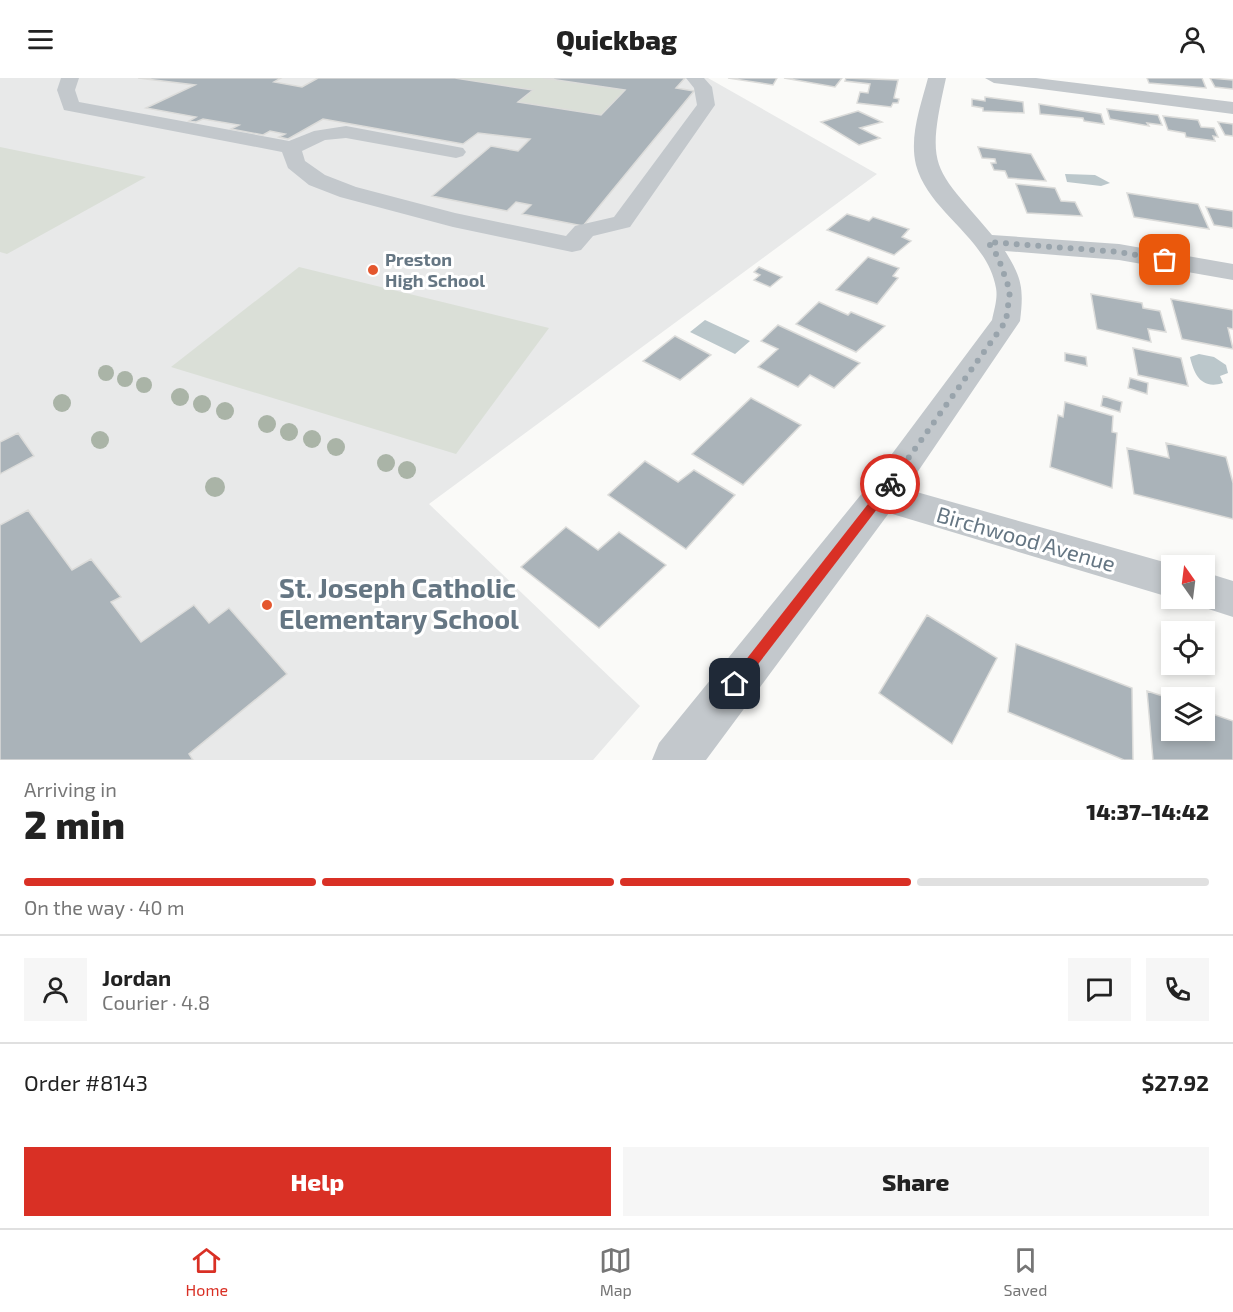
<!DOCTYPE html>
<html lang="en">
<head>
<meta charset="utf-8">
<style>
  :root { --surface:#fff; --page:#f6f6f6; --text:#222; --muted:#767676; --line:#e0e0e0; --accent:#d93025 }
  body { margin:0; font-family:"Exo 2",sans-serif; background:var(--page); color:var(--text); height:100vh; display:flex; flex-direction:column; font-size:22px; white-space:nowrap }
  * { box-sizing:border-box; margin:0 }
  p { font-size:20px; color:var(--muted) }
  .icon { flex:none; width:33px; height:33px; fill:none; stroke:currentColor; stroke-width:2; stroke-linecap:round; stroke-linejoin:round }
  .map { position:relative; height:682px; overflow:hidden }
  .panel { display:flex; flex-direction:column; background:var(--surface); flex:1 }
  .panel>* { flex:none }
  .needle { width:39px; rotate:346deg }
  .tools { position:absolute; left:1161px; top:477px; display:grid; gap:12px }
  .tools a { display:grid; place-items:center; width:54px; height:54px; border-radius:0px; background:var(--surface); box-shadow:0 3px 9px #0003; font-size:30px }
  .pin { position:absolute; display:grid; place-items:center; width:51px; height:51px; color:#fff; margin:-26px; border-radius:12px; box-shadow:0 3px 9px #0006 }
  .courier { position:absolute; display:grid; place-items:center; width:60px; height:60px; margin:-30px; border:4px solid #d93025; border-radius:50%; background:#fff; color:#222; box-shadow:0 2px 8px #0007 }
  .head em { font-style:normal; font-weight:800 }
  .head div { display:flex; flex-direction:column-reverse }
  .head { display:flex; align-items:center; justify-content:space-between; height:102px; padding:0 24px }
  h1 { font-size:39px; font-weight:800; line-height:45px }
  .bar { display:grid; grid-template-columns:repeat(4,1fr); gap:9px 6px; align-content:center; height:72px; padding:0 24px }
  .bar i { height:8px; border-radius:4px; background:var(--line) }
  .bar .on { background:var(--accent) }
  .bar p { grid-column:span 4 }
  .line { display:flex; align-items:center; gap:15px; padding:0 24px; border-top:2px solid var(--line) }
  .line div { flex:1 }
  .round { display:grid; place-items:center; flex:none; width:63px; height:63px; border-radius:0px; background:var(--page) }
  .cta { display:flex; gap:12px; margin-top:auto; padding:12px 24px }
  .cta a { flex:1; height:69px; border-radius:0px; background:var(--accent); color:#fff; font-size:24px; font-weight:800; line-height:69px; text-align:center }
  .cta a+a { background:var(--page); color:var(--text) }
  header { display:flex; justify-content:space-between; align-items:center; height:78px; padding:0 24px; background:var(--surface); font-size:27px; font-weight:800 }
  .tabs { display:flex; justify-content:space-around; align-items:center; height:84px; border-top:2px solid var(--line); background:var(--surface); font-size:16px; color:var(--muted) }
  .tabs a { display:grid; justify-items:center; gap:3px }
  .tabs .on { color:var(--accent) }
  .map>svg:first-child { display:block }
</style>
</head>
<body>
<header><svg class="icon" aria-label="menu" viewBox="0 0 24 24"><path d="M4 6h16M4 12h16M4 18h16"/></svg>Quickbag<svg class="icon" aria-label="person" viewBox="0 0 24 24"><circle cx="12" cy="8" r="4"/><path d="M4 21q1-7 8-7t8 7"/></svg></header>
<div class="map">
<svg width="1233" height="682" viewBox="0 0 1233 682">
  <rect width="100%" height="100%" fill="#fafaf8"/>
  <path fill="#e8e9e9" d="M0 0H708L877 96 429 426 640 628 593 682H0Z"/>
  <path fill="#dadfd7" d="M455 0H543L625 12 601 37 518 24 532 12Z
    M0 69 146 99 7 176 0 174Z
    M299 189 549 250 456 376 171 289Z"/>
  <path fill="#bbc7cb" d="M1065 96 1095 97 1110 105 1101 108 1067 104Z
    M705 242 750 263 735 276 690 254Z
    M1199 276 1214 279 1226 287 1228 295 1220 298 1223 305C1201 312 1194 296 1190 279Z"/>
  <path fill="#aab3b9" stroke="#dcdcda" stroke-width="1.5" d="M138 0H281L274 4 302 9 318 0H455L533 12 518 24 601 37 625 12 543 0H685L676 10 694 13 583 148 522 136 531 127 516 124 507 133 432 118 491 68 518 73 530 61 478 55 463 66 323 41 288 61 279 59 285 56 270 53 263 57 231 51 239 47 203 41 196 44 189 43 196 39 146 30 195 7Z
    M728 0H777L773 7Z
    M784 0H842L835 9Z
    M846 0 898 2 894 20 899 21 898 25H893L891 29 857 25 860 14 868 15 870 6 845 3Z
    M1147 0H1202L1206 10 1149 5Z
    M1210 0 1233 2V11L1215 9Z
    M985 19 1023 24 1024 35 983 33V30L972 28V21L985 23Z
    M1039 26 1101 36 1104 46 1084 43 1083 40 1040 36Z
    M1107 31 1158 37 1162 47 1147 45 1149 48 1110 41Z
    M858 33 882 44 860 50 880 60 859 67 821 44Z
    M1163 38 1198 42 1201 49 1214 50 1218 59 1213 58 1215 63 1186 59 1185 55 1168 52Z
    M1218 44 1233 46V58L1225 57Z
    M978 69 1031 76 1046 103 1008 100 1005 93 994 92 991 85H996L995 81 982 80Z
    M1016 106 1055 110 1061 123 1075 124 1082 138 1027 135Z
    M1127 115 1198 126 1209 151 1134 139Z
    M1206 129 1233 133V150L1214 147Z
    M847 136 869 143 873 139 909 151 902 159 911 163 894 177 827 152Z
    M868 179 899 190 893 198 898 200 877 226 836 212Z
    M759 189 782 199 770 209 754 202 760 197 754 194Z
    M1091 216 1142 225 1143 230 1160 233 1166 254 1148 251 1151 264 1097 251Z
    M1171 221 1233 232V251L1228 250 1233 271 1182 261Z
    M819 224 848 237 851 234 885 248 856 274 796 246Z
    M778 247 860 285 834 310 810 297 798 309 758 289 778 271 761 263Z
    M675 258 711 277 680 302 643 283Z
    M1133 270 1181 280 1188 308 1138 297Z
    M1065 275 1086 279 1087 288 1065 283Z
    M1130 300 1148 305 1147 316 1128 310Z
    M1103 318 1122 324 1120 334 1101 328Z
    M751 320 801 347 743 407 692 376Z
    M1065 324 1113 338 1112 354 1117 355 1112 410 1050 389 1058 337 1063 339Z
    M18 355 34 378 0 396V364Z
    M1166 365 1226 379 1233 405V441L1134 416 1127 370 1169 380Z
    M645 383 678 404 694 392 735 417 686 471 608 417Z
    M28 432 72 492 91 481 121 519 111 524 141 564 194 527 209 545 229 530 287 596 189 676 193 682H0V447Z
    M566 449 598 472 619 454 666 487 599 550 521 489Z
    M927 537 997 580 952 666 879 615Z
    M1016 566 1132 610 1133 682H1124L1008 634Z
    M1147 613 1172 621V652H1204V633L1233 643V682H1153Z"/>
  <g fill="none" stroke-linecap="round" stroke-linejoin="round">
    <path fill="#c3c8cc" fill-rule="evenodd" d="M61 0H79L75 12 79 24 289 63 314 53 346 48 463 70 466 74 463 78 456 80 346 60 325 62 302 73 305 83 325 97 356 109 455 135 566 158 575 148 614 139 697 27 694 10 686 0H704L712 9 715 27 630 149 593 158 581 172 572 174 453 149 340 119 309 107 288 90 282 74 64 32 57 12Z
      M928 0H946C925 93 934 88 992 157L1119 166 1233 186V202L1119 182 1005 173C1022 200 1024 211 1020 243L906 411 1178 488H1172V520L889 435 706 682H652L659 665 868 408 992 242C994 232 998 220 996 210 987 159 929 135 916 87 909 58 921 27 928 0Z
      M985 0H1036L1233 24V36L994 5Z
      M1204 494 1233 503V539L1190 525 1188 520H1204Z"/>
  </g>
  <g fill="#aab4a7">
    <circle cx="106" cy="295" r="8"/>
    <circle cx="125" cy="301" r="8"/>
    <circle cx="144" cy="307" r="8"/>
    <circle cx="180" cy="319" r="9"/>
    <circle cx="62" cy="325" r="9"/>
    <circle cx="202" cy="326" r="9"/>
    <circle cx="225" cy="333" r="9"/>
    <circle cx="267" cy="346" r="9"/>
    <circle cx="289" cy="354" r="9"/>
    <circle cx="312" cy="361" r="9"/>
    <circle cx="100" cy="362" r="9"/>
    <circle cx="336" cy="369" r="9"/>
    <circle cx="386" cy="385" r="9"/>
    <circle cx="407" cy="392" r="9"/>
    <circle cx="215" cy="409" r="10"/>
  </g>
  <path fill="#d93025" d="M890 402 894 403V409L739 611H730V602L886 403Z"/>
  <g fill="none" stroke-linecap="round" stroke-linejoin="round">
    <path stroke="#99a4ac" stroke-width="6" stroke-dasharray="0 10.8" d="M890 406 1006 243 1010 213 998 179 988 164 1119 174 1165 182"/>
  </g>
  <g fill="#e4572e" stroke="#fff" stroke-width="2">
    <circle cx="373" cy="192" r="6"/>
    <circle cx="267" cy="527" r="6"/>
  </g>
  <g text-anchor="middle" stroke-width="6" stroke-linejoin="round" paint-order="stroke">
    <g font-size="18" font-weight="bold" fill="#657683" stroke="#fff" text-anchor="start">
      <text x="385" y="188">Preston<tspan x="385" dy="21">High School</tspan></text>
    </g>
    <g font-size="22" fill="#657683" stroke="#fff">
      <text transform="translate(1026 461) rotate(16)" y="8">Birchwood Avenue</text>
    </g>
    <g font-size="27" font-weight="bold" fill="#657683" stroke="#fff" text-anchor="start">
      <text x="279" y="520">St. Joseph Catholic<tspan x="279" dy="31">Elementary School</tspan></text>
    </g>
  </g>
</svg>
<div class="tools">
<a><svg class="needle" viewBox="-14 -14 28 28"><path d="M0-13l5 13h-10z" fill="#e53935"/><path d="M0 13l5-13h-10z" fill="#767676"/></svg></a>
<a><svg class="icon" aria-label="locate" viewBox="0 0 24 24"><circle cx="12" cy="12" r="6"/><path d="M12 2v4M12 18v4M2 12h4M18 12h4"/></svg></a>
<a><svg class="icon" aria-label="layers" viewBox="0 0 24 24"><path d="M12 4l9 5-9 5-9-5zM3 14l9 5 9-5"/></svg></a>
</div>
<div class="pin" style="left:1165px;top:182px;background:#ea580c"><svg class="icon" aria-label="bag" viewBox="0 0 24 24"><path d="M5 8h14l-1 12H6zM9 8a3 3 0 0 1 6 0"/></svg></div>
<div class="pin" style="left:735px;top:606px;background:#1f2937"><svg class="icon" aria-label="home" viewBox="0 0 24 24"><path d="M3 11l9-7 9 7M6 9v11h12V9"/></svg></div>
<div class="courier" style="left:890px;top:406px"><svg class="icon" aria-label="bike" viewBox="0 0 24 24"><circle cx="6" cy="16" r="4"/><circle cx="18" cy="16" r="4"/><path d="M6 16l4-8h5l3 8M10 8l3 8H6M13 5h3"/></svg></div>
</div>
<section class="panel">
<div class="head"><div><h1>2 min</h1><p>Arriving in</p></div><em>14:37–14:42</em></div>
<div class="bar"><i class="on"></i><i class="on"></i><i class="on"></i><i></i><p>On the way · 40 m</p></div>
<div class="line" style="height:108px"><a class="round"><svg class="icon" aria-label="person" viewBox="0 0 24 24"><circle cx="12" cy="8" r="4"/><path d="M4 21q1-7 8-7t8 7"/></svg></a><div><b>Jordan</b><p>Courier · 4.8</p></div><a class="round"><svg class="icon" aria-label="chat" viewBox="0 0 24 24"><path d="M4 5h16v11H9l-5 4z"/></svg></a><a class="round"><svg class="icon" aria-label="phone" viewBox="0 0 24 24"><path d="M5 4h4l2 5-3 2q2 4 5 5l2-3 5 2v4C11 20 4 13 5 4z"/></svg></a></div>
<div class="line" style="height:78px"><div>Order #8143</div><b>$27.92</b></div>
<div class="cta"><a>Help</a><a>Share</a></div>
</section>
<nav class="tabs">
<a class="on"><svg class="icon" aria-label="home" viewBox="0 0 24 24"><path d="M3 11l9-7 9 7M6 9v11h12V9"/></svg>Home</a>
<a><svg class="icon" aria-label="map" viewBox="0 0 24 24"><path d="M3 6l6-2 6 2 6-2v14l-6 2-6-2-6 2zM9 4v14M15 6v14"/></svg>Map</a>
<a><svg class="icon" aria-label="saved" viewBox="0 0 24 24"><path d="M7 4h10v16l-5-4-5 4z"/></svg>Saved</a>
</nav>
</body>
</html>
